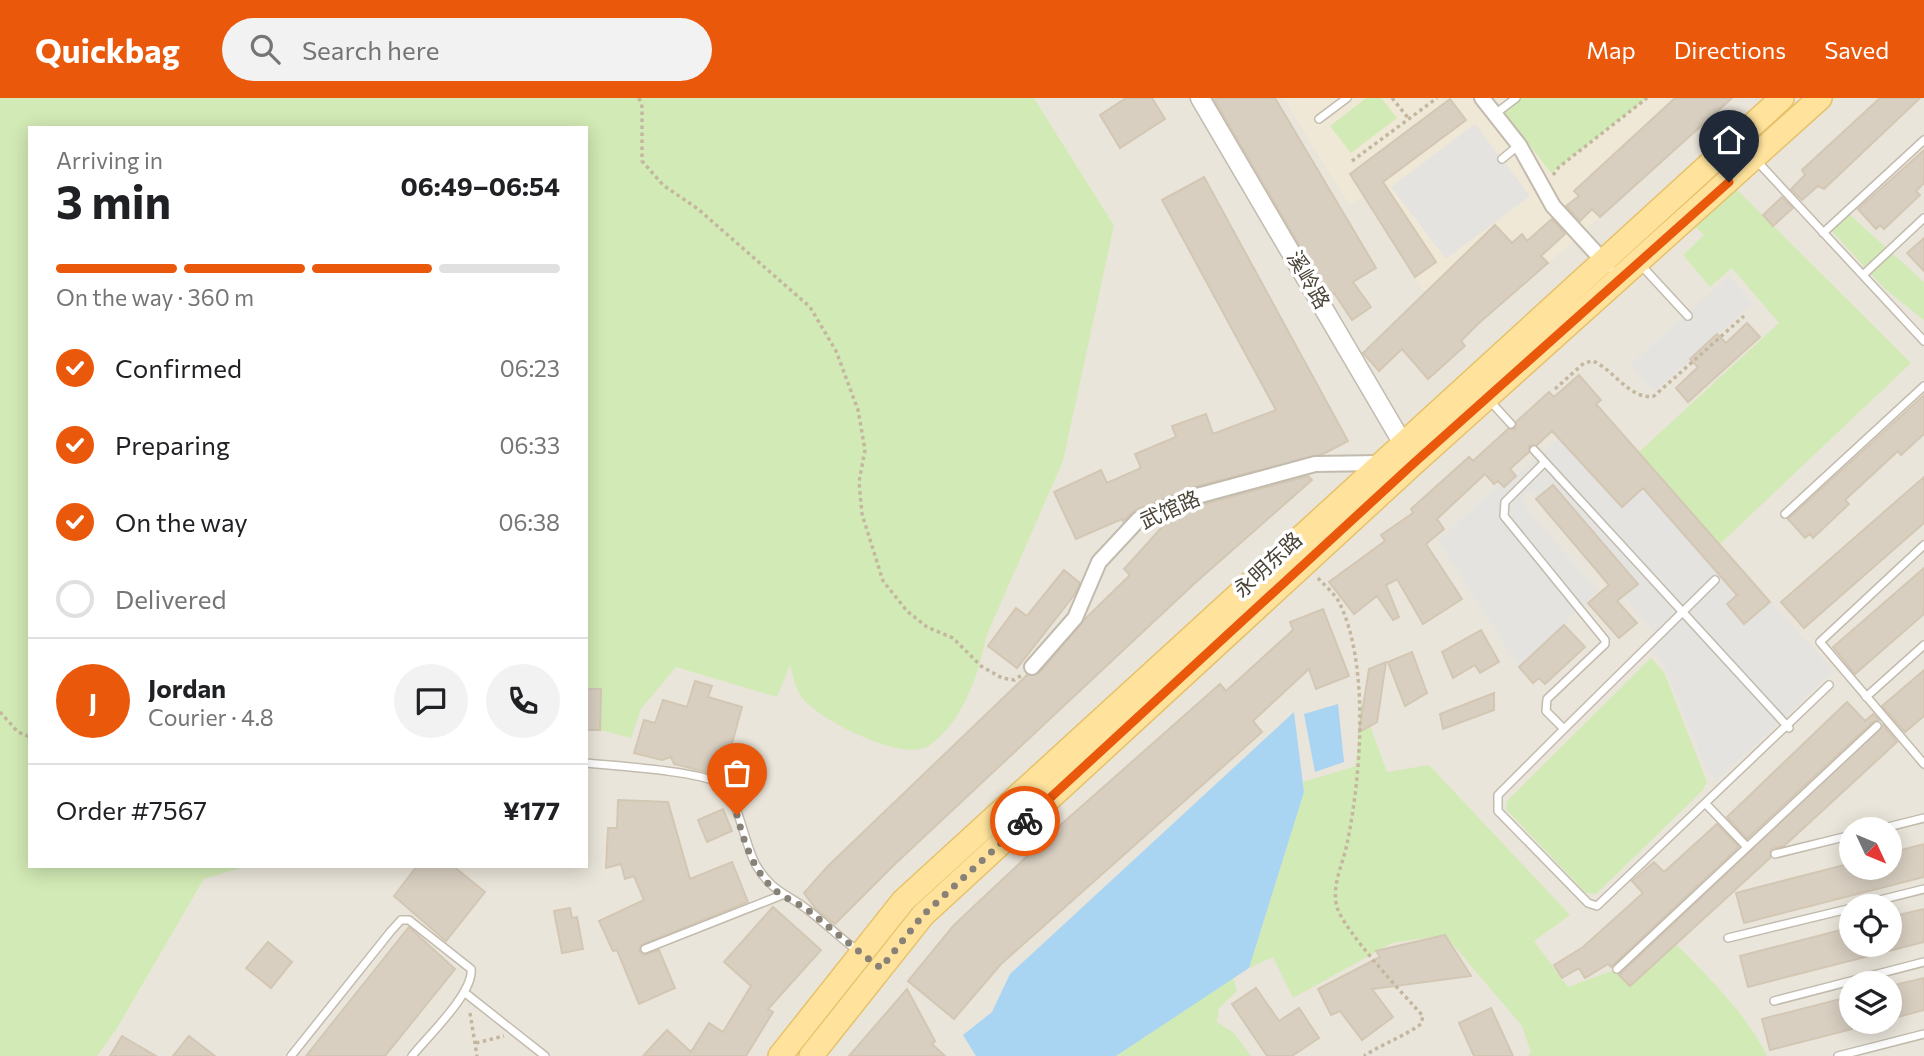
<!DOCTYPE html>
<html lang="en">
<head>
<meta charset="utf-8">
<style>
  :root { --surface:#fff; --page:#f2f2f2; --text:#202124; --muted:#757577; --line:#e0e0e0; --accent:#ea580c }
  body { margin:0; font-family:Commissioner,"Noto Sans SC",sans-serif; background:var(--page); color:var(--text); height:100vh; display:flex; flex-direction:column; font-size:26px; white-space:nowrap }
  * { box-sizing:border-box; margin:0 }
  p { font-size:23px; color:var(--muted) }
  .icon { flex:none; width:38px; height:38px; fill:none; stroke:currentColor; stroke-width:2; stroke-linecap:round; stroke-linejoin:round }
  .map { position:relative; flex:1; overflow:hidden }
  .side { position:absolute; left:28px; top:28px; width:560px; height:742px; display:flex; flex-direction:column; background:var(--surface); border-radius:0px; box-shadow:0 4px 18px #0003 }
  .side>* { flex:none }
  .needle { width:46px; rotate:134deg }
  .fabs { position:absolute; left:1839px; top:719px; display:grid; gap:14px }
  .fabs a { display:grid; place-items:center; width:63px; height:63px; border-radius:50%; background:var(--surface); box-shadow:0 4px 18px #0003; font-size:35px }
  .pin { position:absolute; display:grid; place-items:center; width:60px; height:60px; color:#fff; margin:-72px -30px; border-radius:50% 50% 50% 0; rotate:-45deg; box-shadow:0 0 7px #0007 }
  .pin .icon { rotate:45deg }
  .courier { position:absolute; display:grid; place-items:center; width:70px; height:70px; margin:-35px; border:5px solid #ea580c; border-radius:50%; background:#fff; color:#222; box-shadow:0 2px 9px #0007 }
  .overview em { font-style:normal; font-weight:700 }
  .overview div { display:flex; flex-direction:column-reverse }
  .overview { display:flex; align-items:center; justify-content:space-between; height:119px; padding:0 28px }
  h1 { font-size:46px; font-weight:700; line-height:52px }
  .bar { display:grid; grid-template-columns:repeat(4,1fr); gap:10px 7px; align-content:center; height:84px; padding:0 28px }
  .bar i { height:9px; border-radius:5px; background:var(--line) }
  .bar .selected { background:var(--accent) }
  .bar p { grid-column:span 4 }
  .line { display:flex; align-items:center; gap:18px; padding:0 28px; border-top:2px solid var(--line) }
  .line div { flex:1 }
  .round { display:grid; place-items:center; flex:none; width:74px; height:74px; border-radius:37px; background:var(--page) }
  ol { padding:0 28px; list-style:none }
  li { display:flex; align-items:center; gap:21px; height:77px }
  li p { margin-inline-start:auto }
  li .icon { padding:7px; border-radius:50%; background:var(--accent); color:#fff; stroke-width:4 }
  li:last-child { color:var(--muted) }
  li i { width:38px; height:38px; border:4px solid var(--line); border-radius:50% }
  header { display:flex; align-items:center; gap:42px; box-sizing:border-box; height:98px; padding:0 35px; background:var(--accent); color:#fff }
  header strong { font-size:33px }
  nav { display:flex; gap:38px; margin-inline-start:auto; font-size:24px }
  .search { width:490px; height:63px; background:var(--page); display:flex; align-items:center; gap:18px; box-sizing:border-box; padding:0 24px; border-radius:38px; color:var(--muted); font-size:26px }
  .map>svg:first-child { display:block }
</style>
</head>
<body>
<header>
<strong>Quickbag</strong>
<div class="search"><svg class="icon" aria-label="search" viewBox="0 0 24 24"><circle cx="10" cy="10" r="6"/><path d="M15 15l6 6"/></svg>Search here</div>
<nav><a>Map</a><a>Directions</a><a>Saved</a></nav>
</header>
<div class="map">
<svg width="1924" height="958" viewBox="0 0 1924 958">
  <rect width="100%" height="100%" fill="#f6f3ec"/>
  <path fill="#eae5da" fill-rule="evenodd" d="M1034 0H1924V958H97L116 932 204 781 216 768H586V513L1114 127ZM1852 732H1890V770H1852ZM1852 808H1890V847H1852ZM1852 886H1890V924H1852Z"/>
  <path fill="#efe8d6" d="M1283 0H1675L1574 93 1600 119 1548 165 1521 137 1445 206 1422 191 1366 98 1349 106Z"/>
  <path fill="#d2eab5" d="M0 0H1034L1114 127 1063 363 986 539C979 577 962 624 930 647 905 666 822 623 804 602 796 594 793 578 790 567L777 599 676 569 641 611 631 640 600 632 601 591H586V30H30V768H247L204 781 116 932 97 958H0Z
    M1366 0H1381L1397 20 1351 55 1330 28Z
    M1516 0H1647L1551 75 1502 11Z
    M1729 84 1911 265 1720 446 1639 354 1779 225 1732 170 1710 189 1683 157 1704 137 1687 121Z
    M1847 114 1924 184V222L1885 191 1829 130Z
    M1651 560 1664 574 1707 684 1703 692 1596 796 1586 795 1506 711 1507 703Z
    M1361 603 1387 674 1429 667 1570 817 1534 843 1568 889 1617 871 1630 888 1676 846C1710 881 1745 914 1767 958H1528L1531 954 1522 928 1445 837 1392 845 1293 900 1273 859 1249 870 1304 694 1303 684 1356 668Z
    M1233 880 1237 893 1219 910 1217 924 1234 935 1251 958H1116Z"/>
  <path fill="#e5e3e0" d="M1475 26 1530 98 1446 161 1391 89Z
    M1729 178 1753 205 1654 294 1630 267Z
    M1581 320 1737 497 1727 506 1744 526 1770 504 1834 573 1717 682 1707 673 1664 567 1651 552 1658 538 1534 395H1525L1523 404 1528 413 1596 491V495L1519 569 1438 443 1500 385 1504 389Z"/>
  <path fill="#a9d4f2" d="M1338 606 1344 664 1315 674 1304 616Z
    M1294 614 1304 694 1249 870 1116 958H976L963 937 992 914 1010 876Z"/>
  <path fill="#d8cfc1" stroke="#d3c7b4" stroke-width="2" d="M1126 0H1152L1165 21 1120 50 1100 17Z
    M1213 0H1275L1376 170 1353 184 1371 209 1352 222 1334 195 1329 198Z
    M1675 0H1732L1600 119 1592 111 1580 123 1566 108 1579 98 1574 93Z
    M1880 0H1920L1824 91 1818 88 1802 102 1791 91 1805 77 1802 72Z
    M1450 1 1466 22 1383 84 1436 164 1415 179 1350 76Z
    M1924 52V85L1916 93 1920 97 1884 131 1880 127 1876 131 1858 111Z
    M1204 79 1348 343 1323 356 1194 389 1135 412 1123 423 1122 421 1076 441 1054 394 1101 372 1107 385 1141 370 1135 356 1176 339 1172 328 1206 316 1213 336 1276 312 1162 102Z
    M1782 99 1793 110 1773 128 1763 117Z
    M1552 121 1565 136 1541 158 1548 165 1479 225 1461 243 1465 248 1428 281 1402 251 1379 273 1363 255 1495 127 1512 145 1522 136 1527 143Z
    M1924 140V173L1907 155Z
    M1747 225 1760 239 1688 304 1676 290 1698 269 1690 261 1717 236 1726 245Z
    M1579 277 1601 302 1596 306 1770 504 1744 526 1727 506 1737 497 1643 390 1622 409 1552 333 1537 347 1529 348V354L1510 371 1516 378 1504 389 1498 383 1494 386 1485 376 1437 421 1444 431 1426 446 1462 501 1423 526 1397 481 1386 487 1399 519 1393 522 1377 498 1354 516 1329 484 1385 443 1381 437 1413 415 1411 411 1469 359 1473 363 1508 331H1515L1516 324 1549 294 1554 299Z
    M1924 297V336L1901 357 1898 353 1845 402 1849 406 1813 440 1810 436 1805 440 1788 421Z
    M1308 378 1312 382 1195 485 895 766 835 826 816 811 804 795 828 768 1027 577 1039 575 1084 522 1130 477 1124 471 1172 418 1200 407Z
    M1924 379V425L1804 530 1781 504Z
    M1553 387 1638 486 1617 503 1637 525 1619 540 1588 505 1609 487 1536 401Z
    M1924 470V516L1855 576 1833 549Z
    M1064 472 1080 485 1075 496 1017 570 988 548 1016 510 1027 518Z
    M1323 511 1349 578 1316 591 1309 571 1253 623 1262 634 1001 866 954 921 908 883 954 827 1056 731 1220 586 1226 593 1293 532 1290 524Z
    M1564 527 1585 549 1545 586 1539 580 1533 585 1519 569Z
    M1481 532 1499 564 1480 575 1475 567 1453 580 1442 554Z
    M1412 554 1427 595 1405 608 1388 564Z
    M1386 564 1377 624 1359 634 1369 571Z
    M1924 572V618L1905 634 1882 608Z
    M695 583 712 588 708 599 742 609 723 678 674 666 671 659 662 662 634 655 644 622 655 625 663 602 687 609Z
    M586 591H601L600 632H586Z
    M1494 595V612L1443 631 1440 616Z
    M1847 604 1865 623 1873 616 1879 622 1873 624 1747 741 1727 719Z
    M1883 627 1897 644 1784 748 1771 751 1770 760 1630 888 1619 877Z
    M618 702 668 704 690 781 732 764 748 804 641 847 639 853 643 857 659 852 675 890 639 906 617 852 613 853 599 823 644 802 634 778 625 781 621 766 606 770 608 730H617Z
    M723 711 732 733 707 744 698 722Z
    M1717 726 1739 749 1611 869 1608 866 1585 880 1579 870 1562 880 1554 867 1583 849 1643 795 1632 783 1654 764 1664 774Z
    M1924 746V779L1744 825 1736 795 1852 765V770H1890V755Z
    M417 768H453L485 794 446 843 394 798Z
    M773 809 821 852 768 911 773 914 746 958H643L667 932 691 954 709 925 723 934 751 888 724 864Z
    M570 810 572 820 577 819 583 851 562 855 554 813Z
    M1924 811V844L1748 889 1740 858 1852 829V847H1890V819Z
    M409 829 455 871 385 958H306Z
    M1445 837 1471 878 1372 891 1393 919 1362 942 1340 913 1331 917 1318 891 1380 859 1376 853Z
    M268 844 292 864 271 890 246 870Z
    M1924 880V912L1890 921V888Z
    M1256 890 1279 923 1299 910 1319 940 1292 958H1267L1232 906Z
    M907 891 935 943 932 946 945 958H849Z
    M1852 898V931L1770 952 1762 921Z
    M1491 910 1513 958H1474L1459 925Z
    M122 938 156 958H110Z
    M189 938 215 958H173Z"/>
  <g fill="none" stroke-linecap="round" stroke-linejoin="round">
    <defs>
      <path id="service" d="M1495 16 1516 0
        M1319 21 1347 0
        M1502 61 1519 47
        M1755 61 1924 243
        M1823 135 1924 42
        M1639 165 1688 218
        M1863 177 1924 120
        M1490 303 1511 326
        M1534 352 1789 630
        M1545 364 1505 404 1504 418 1605 542V546L1547 601 1546 613 1564 631 1715 482
        M1785 416 1924 288
        M1924 447 1820 544 1924 666
        M1866 599 1924 547
        M1564 631 1498 697V713L1588 805 1597 808 1829 587
        M586 665C615 668 698 673 719 685 738 696 744 746 756 767 772 794 786 795 808 812 825 825 840 840 858 853
        M1705 705 1747 749
        M1876 732 1924 720
        M1775 756 1852 737
        M1856 808 1924 791
        M1728 840 1852 810
        M645 851 782 797
        M1617 871 1877 628
        M464 894 545 958
        M1774 903 1924 864
        M291 958 391 833 401 822H409L471 871C474 895 427 939 412 958
        M1838 958 1924 936"/>
      <path id="minor" d="M1482 0 1519 47 1553 108 1607 167
        M1032 569 1075 520 1099 464 1139 421 1197 398 1315 366 1379 365"/>
      <path id="tertiary" d="M1200 0 1409 356"/>
      <path id="primary" d="M780 958 903 803 1782 0
        M811 958 923 817 1414 365 1820 0"/>
    </defs>
    <use href="#service" stroke="#c2bbae" stroke-width="10"/>
    <use href="#minor" stroke="#c2bbae" stroke-width="18"/>
    <use href="#tertiary" stroke="#c2bbae" stroke-width="21"/>
    <use href="#primary" stroke="#e6c16a" stroke-width="26"/>
    <path stroke="#c4b79f" stroke-width="3.5" stroke-dasharray="3.5 3.5" stroke-linecap="butt" d="M639 0 642 9V63L663 87 698 111 810 209 836 253 858 312 865 352 859 384 862 416 883 483 907 513 927 529 953 540 981 568 1002 580 1014 582 1022 577
      M1392 0 1409 21
      M1352 63 1437 0
      M1553 77 1559 69 1647 0
      M1555 291 1584 265 1593 263C1613 271 1631 303 1654 298L1744 218
      M1318 480C1324 487 1334 495 1339 504 1370 566 1361 679 1347 746 1343 766 1331 788 1337 809 1344 833 1404 897 1423 918L1421 926C1403 939 1382 946 1364 958
      M0 614 18 634 30 639
      M470 915 477 958
      M476 945 504 938"/>
    <use href="#service" stroke="#fff" stroke-width="7"/>
    <use href="#minor" stroke="#fff" stroke-width="14"/>
    <use href="#tertiary" stroke="#fff" stroke-width="18"/>
    <use href="#primary" stroke="#ffe39c" stroke-width="23"/>
  </g>
  <g fill="none" stroke-linecap="round" stroke-linejoin="round">
    <path stroke="#878178" stroke-width="7" stroke-dasharray="0 12.6" d="M737 717C744 744 754 775 776 793 786 801 799 805 809 813 833 832 856 852 881 870L923 817 1025 723"/>
    <path stroke="#ea580c" stroke-width="9" d="M1025 723 1414 365 1729 84"/>
  </g>
  <g text-anchor="middle" stroke-width="7" stroke-linejoin="round" paint-order="stroke">
    <g font-size="21" fill="#4b4439" stroke="#fff">
      <text transform="translate(1308 182) rotate(60)" y="7">溪岭路</text>
      <text transform="translate(1170 412) rotate(-24)" y="7">武馆路</text>
      <text transform="translate(1268 467) rotate(-43)" y="7">永明东路</text>
    </g>
  </g>
</svg>
<div class="fabs">
<a><svg class="needle" viewBox="-14 -14 28 28"><path d="M0-13l5 13h-10z" fill="#e53935"/><path d="M0 13l5-13h-10z" fill="#757577"/></svg></a>
<a><svg class="icon" aria-label="locate" viewBox="0 0 24 24"><circle cx="12" cy="12" r="6"/><path d="M12 2v4M12 18v4M2 12h4M18 12h4"/></svg></a>
<a><svg class="icon" aria-label="layers" viewBox="0 0 24 24"><path d="M12 4l9 5-9 5-9-5zM3 14l9 5 9-5"/></svg></a>
</div>
<div class="pin" style="left:737px;top:717px;background:#ea580c"><svg class="icon" aria-label="bag" viewBox="0 0 24 24"><path d="M5 8h14l-1 12H6zM9 8a3 3 0 0 1 6 0"/></svg></div>
<div class="pin" style="left:1729px;top:84px;background:#1f2937"><svg class="icon" aria-label="home" viewBox="0 0 24 24"><path d="M3 11l9-7 9 7M6 9v11h12V9"/></svg></div>
<div class="courier" style="left:1025px;top:723px"><svg class="icon" aria-label="bike" viewBox="0 0 24 24"><circle cx="6" cy="16" r="4"/><circle cx="18" cy="16" r="4"/><path d="M6 16l4-8h5l3 8M10 8l3 8H6M13 5h3"/></svg></div>
<section class="side">
<div class="overview"><div><h1>3 min</h1><p>Arriving in</p></div><em>06:49–06:54</em></div>
<div class="bar"><i class="selected"></i><i class="selected"></i><i class="selected"></i><i></i><p>On the way · 360 m</p></div>
<ol>
<li><svg class="icon" aria-label="check" viewBox="0 0 24 24"><path d="M5 12l5 5 9-10"/></svg>Confirmed<p>06:23</p></li>
<li><svg class="icon" aria-label="check" viewBox="0 0 24 24"><path d="M5 12l5 5 9-10"/></svg>Preparing<p>06:33</p></li>
<li><svg class="icon" aria-label="check" viewBox="0 0 24 24"><path d="M5 12l5 5 9-10"/></svg>On the way<p>06:38</p></li>
<li><i></i>Delivered</li>
</ol>
<div class="line" style="height:126px"><b class="round" style="background:var(--accent);color:#fff">J</b><div><b>Jordan</b><p>Courier · 4.8</p></div><a class="round"><svg class="icon" aria-label="chat" viewBox="0 0 24 24"><path d="M4 5h16v11H9l-5 4z"/></svg></a><a class="round"><svg class="icon" aria-label="phone" viewBox="0 0 24 24"><path d="M5 4h4l2 5-3 2q2 4 5 5l2-3 5 2v4C11 20 4 13 5 4z"/></svg></a></div>
<div class="line" style="height:91px"><div>Order #7567</div><b>¥177</b></div>
</section>
</div>
</body>
</html>
